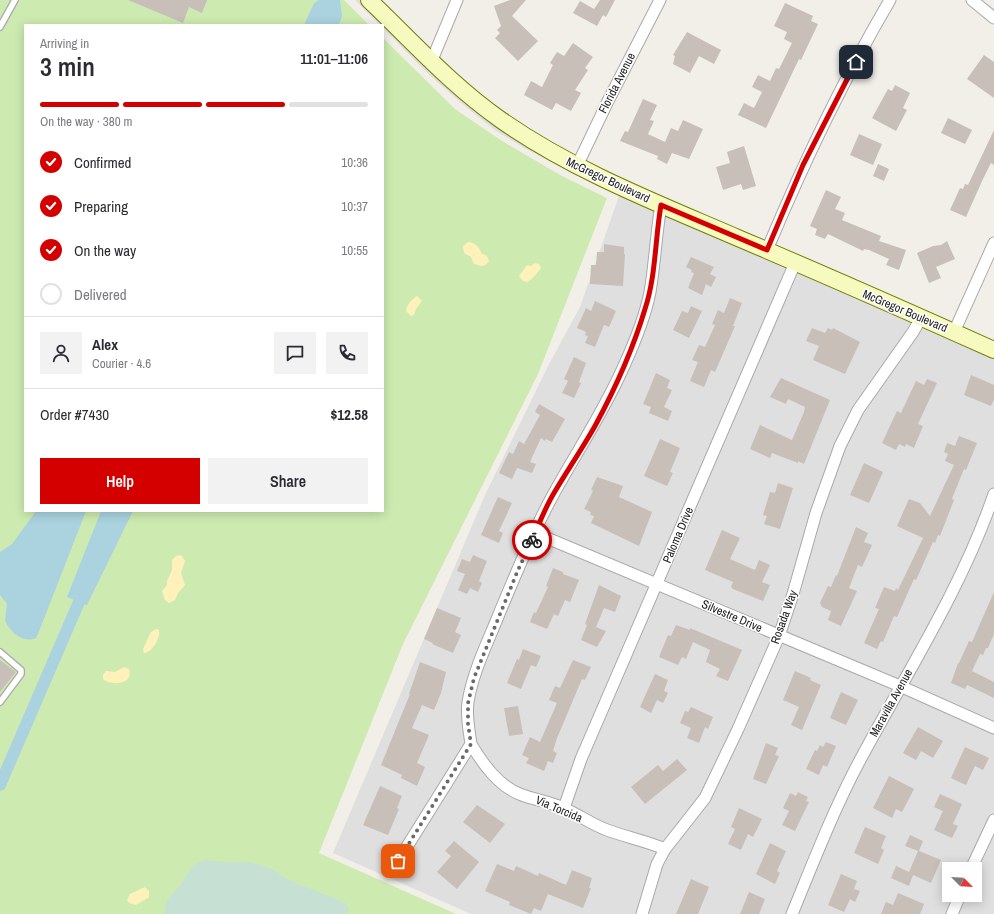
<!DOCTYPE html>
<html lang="en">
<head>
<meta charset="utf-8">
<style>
  :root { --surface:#fff; --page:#f2f2f3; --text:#2b2b33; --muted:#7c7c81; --line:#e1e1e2; --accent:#d40000 }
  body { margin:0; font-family:"Archivo Narrow",sans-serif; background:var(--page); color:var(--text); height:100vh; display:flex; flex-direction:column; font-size:15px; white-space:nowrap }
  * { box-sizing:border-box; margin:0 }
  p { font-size:13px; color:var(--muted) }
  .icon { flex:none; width:22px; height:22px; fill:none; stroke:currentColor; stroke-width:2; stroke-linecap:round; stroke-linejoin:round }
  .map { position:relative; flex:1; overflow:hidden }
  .details { position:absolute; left:24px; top:24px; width:360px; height:488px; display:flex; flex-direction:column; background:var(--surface); border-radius:0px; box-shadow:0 2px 10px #0003 }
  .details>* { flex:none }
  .needle { width:26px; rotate:114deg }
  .buttons { position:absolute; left:942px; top:862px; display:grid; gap:8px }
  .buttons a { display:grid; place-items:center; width:40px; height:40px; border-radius:0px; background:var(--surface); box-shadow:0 2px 10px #0003; font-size:20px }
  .pin { position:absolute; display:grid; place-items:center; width:34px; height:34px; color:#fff; margin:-17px; border-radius:8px; box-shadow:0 2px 6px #0006 }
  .courier { position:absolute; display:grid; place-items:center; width:40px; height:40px; margin:-20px; border:3px solid #d40000; border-radius:50%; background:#fff; color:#222; box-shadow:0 1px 5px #0007 }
  .headline em { font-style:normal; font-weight:600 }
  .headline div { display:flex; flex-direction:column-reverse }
  .headline { display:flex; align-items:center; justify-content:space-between; height:68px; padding:0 16px }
  h1 { font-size:26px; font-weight:600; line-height:30px }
  .bar { display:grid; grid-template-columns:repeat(4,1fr); gap:6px 4px; align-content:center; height:48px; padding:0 16px }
  .bar i { height:5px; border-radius:3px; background:var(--line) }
  .bar .on { background:var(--accent) }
  .bar p { grid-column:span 4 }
  .line { display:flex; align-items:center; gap:10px; padding:0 16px; border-top:1px solid var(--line) }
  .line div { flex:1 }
  .round { display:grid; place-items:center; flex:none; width:42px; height:42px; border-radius:0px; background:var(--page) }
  ol { padding:0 16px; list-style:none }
  li { display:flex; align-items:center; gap:12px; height:44px }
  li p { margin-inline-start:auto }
  li .icon { padding:4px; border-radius:50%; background:var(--accent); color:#fff; stroke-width:4 }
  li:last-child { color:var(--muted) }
  li i { width:22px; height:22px; border:2px solid var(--line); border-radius:50% }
  .action { display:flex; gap:8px; margin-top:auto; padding:8px 16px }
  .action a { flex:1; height:46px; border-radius:0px; background:var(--accent); color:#fff; font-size:16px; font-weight:600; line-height:46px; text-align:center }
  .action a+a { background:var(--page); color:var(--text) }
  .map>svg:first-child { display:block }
</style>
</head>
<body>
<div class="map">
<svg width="994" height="914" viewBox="0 0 994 914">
  <rect width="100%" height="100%" fill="#f2efe9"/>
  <path fill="#e0dfdf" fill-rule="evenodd" d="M355 0H360L435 73 497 125 994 357V914H471L333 853 485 495 548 366 580 307 619 196 526 149 496 131 461 103 424 70 383 28V25H380ZM949 869H975V895H949Z"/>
  <path fill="#cdebb0" d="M0 0H344L369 25H25V511H383V38L455 109 502 141 562 176 607 198 538 374 403 644 319 853 456 914H0Z"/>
  <path fill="#c6e0d4" d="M205 860C224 863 243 860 261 865 274 868 283 878 296 883 312 890 329 895 345 903L349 909 346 914H165C165 897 172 895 181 884 189 873 190 864 205 860Z"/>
  <path fill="#fff1ba" d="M468 242C474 242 480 247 481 253L487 256 489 261C484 269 480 265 474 264L471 257 464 253 463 246Z
    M535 263 539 264 541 268C539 271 531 281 527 282L523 281 519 276 527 265 531 266Z
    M417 296 422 301 416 309 414 315 411 316 406 311C406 306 412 299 417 296Z
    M179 555 182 556 185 561 181 573 185 585 178 593 175 600 169 603 165 600 162 591 167 585V581L172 570V560L176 556Z
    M156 629 159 630C161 637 152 653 144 653L143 649 151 632Z
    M124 667 129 669C134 685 111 686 103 679V675L106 671 115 672Z
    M145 887 149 891V897L136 905 129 903 127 900 130 894Z"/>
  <path fill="#aad3df" d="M319 0H340L342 16 339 25H304L314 3Z
    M36 511H86L38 634 36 638C23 644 10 632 5 621L7 604 0 595V552L12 544Z
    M101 511H133L87 605 67 597Z"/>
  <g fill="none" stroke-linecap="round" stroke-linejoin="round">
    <path stroke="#aad3df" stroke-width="12" d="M0 785 85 588"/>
  </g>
  <path fill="#c7bfb8" d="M128 0H207L202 13 189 7 183 23Z
    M510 0H526L512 16 538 41 518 61 495 38 500 33 497 30 501 26 494 6Z
    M600 0H615L606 17 603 15 597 26 573 13 580 1 594 9Z
    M785 3 813 16 811 21 818 24 801 60 799 59 766 128 738 115 744 103 754 108 762 92 752 87 758 75 770 81 776 68 779 69 792 43 784 39 787 32 774 26Z
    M687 32 721 50 714 64 699 56 690 73 673 64 675 56 673 55Z
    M573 43 593 57 585 68 588 70 575 90 581 93 571 111 556 103 552 110 524 95 531 81 542 87 553 65 550 63 557 52 564 56Z
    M984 55 994 62V98L967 79Z
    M895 85 910 93 903 108 907 110 896 131 872 118 888 89 892 91Z
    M643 99 657 105 650 120 654 121 648 134 665 142 671 128 678 131 683 120 703 129 689 159 672 153 667 164 657 159 658 156 620 141 625 131 628 132Z
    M948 118 972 130 965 144 941 133Z
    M994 130V165L991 163 983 179 966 217 950 210 960 188 963 189 965 184 968 185Z
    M859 134 882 144 873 165 850 155Z
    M744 146 756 186 743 190 741 184 723 190 716 167 730 163 727 152Z
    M878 164 889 169 884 181 873 176Z
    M826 190 841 197 835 209 845 213 842 220 881 236 879 241 906 250 899 270 886 265 889 259 869 250 864 249 863 251 828 234 825 239 815 235 817 229 810 226Z
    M947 241 955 259 936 267 941 278 929 283 917 253 933 246 941 245Z
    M604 244 624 247V254H625L623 286 590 284 591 265H596L597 252H604Z
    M691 257 714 267 710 274 716 277 711 287 706 284 702 295 688 288 694 273 691 272 692 270 686 267Z
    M730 298 742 303 733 326H735L715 372 711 370 704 387 690 381 698 362 692 360 699 345 705 347 715 325 712 324 718 310 724 313Z
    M595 301 616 311 609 327 604 325 595 347 585 343 588 336 585 335 586 332 577 328 586 308 591 311Z
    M691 306 702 311 689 338 673 330 682 311 688 313Z
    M812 328 825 333 828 328 832 330 833 328 860 342 845 374 813 360 819 346 806 341Z
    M574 357 586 363 579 382 581 383 574 398 562 393 568 381 564 379Z
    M656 373 670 380 667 388 672 390 664 407 672 411 668 421 649 413 651 407 643 404Z
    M971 375 994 385V399L991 406 964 395Z
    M781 378 830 400 804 464 798 461V463L772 453 770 458 750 449 760 425 792 440 804 412 805 407 788 399 786 404 770 397Z
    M927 379 937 383 918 424 923 426 914 448 906 444 905 447 899 444 896 450 882 443 897 411 901 413 916 381 924 385Z
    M539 404 565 419 552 442 546 439 545 441 541 438 530 462 536 464 532 473 517 468 512 479 499 473 509 452 513 454 519 441 524 444 540 415 535 412Z
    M959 436 977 443 966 470 964 469 953 496 952 499 954 500 940 536 938 535 935 543 933 542 916 580 914 579 897 617 894 616 883 642 881 641 877 649 864 643 879 609 875 608 884 587 895 591 896 588 898 590 923 538 897 526 909 499 920 503 930 516 954 465 945 461 948 454 944 452 947 443 955 446Z
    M660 439 680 448 670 472 673 473 667 486 644 476Z
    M864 463 883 472 869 503 850 495Z
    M597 477 623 486 619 497 652 512 639 546 591 523 594 516 590 515 591 512 584 509 593 491 591 490Z
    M778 483 793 488 780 529 764 524 767 516 763 515 770 492 775 493Z
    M498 497 512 503 499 531 503 533 499 543 481 535Z
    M856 527 868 533 864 542 872 545 862 567 858 565 849 588 857 591 841 626 828 620 831 611 822 607 820 603 828 586 831 587 836 575 837 576Z
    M722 530 740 538 730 559 755 570 759 560 770 565 762 582 770 585 763 601 733 589 731 587 733 582 705 570Z
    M473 555 487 561 479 581 482 583 478 592 470 588 467 594 458 590 465 574 457 571 462 559 470 562Z
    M553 568 563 572V574L579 580 570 602 565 600 558 616 554 614 547 629 530 622 534 612 536 613 548 587 546 586Z
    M599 585 621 596 615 612 604 608 596 627 606 631 597 647 581 640 587 625 585 624Z
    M994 592V634L988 648H986L983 655 980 654 972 671 994 682V698L967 685 965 689 951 683 958 663H959L969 641 972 642Z
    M437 608 461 618 455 632 461 635 453 653 432 644 433 643 424 639Z
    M676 625 690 630V628L742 650 728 681 716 676 720 669 706 662 710 650 693 642 686 659 682 657 678 665 659 657 668 635 671 636Z
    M523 649 541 656 536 667 531 665 521 689 507 683 517 659 519 660Z
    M0 660 16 672 0 692Z
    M573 660 591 667 585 680 582 679 557 738 553 751 557 753 553 763 548 761 544 771 526 763 529 758 522 755 530 737 540 742 557 703 549 700 555 686 560 688Z
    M420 662 446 672 441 693 434 710 422 705 412 728 429 735 417 763 425 767 417 786 401 778 402 775 381 765 410 694H409Z
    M795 671 811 678 810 680 821 685 802 730 791 725 799 707 783 700Z
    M655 674 668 680 664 691 668 693 663 703 657 700 651 713 640 707Z
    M841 692 858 700 846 725 830 718Z
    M518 706 523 734 509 736 504 708Z
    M691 707 713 717 708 729 705 727 699 743 687 738 691 728 680 723 685 711 688 712Z
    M918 727 943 741 933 758 921 751 916 760 903 753Z
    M826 742 836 746 827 767 823 765 819 775 806 769 815 750 817 751 820 745 823 747Z
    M766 743 778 748 775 755 779 756 766 784 753 779Z
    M965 747 989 758 983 770 975 766 966 785 951 778Z
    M677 759 687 770 645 804 631 787 658 765 663 771Z
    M889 776 914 789 902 812 896 809 892 818 873 808Z
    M380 786 402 796 397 808 399 809 388 835 363 825Z
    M798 792 808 797 806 801 809 802 795 831 782 825 789 811 783 808 790 793 796 796Z
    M940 794 962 804 953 824 958 826 952 838 934 830 943 811 934 807Z
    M477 805 505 824 490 843 463 822Z
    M739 808 762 819 753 837 748 834 741 850 728 844 735 829 731 827Z
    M865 827 886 836 881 848 884 850 878 864 854 853Z
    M910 835 923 841 919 851 941 860 931 883 913 875 909 886 891 878 896 866 909 872 918 851 905 846Z
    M454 841 479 862 457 889 437 872 451 856 445 851Z
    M770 843 786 851 777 871 780 873 775 884 756 874Z
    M497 864 514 871 516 866 538 876 539 873 566 885 572 870 592 878 589 888H591L583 908 548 894 541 911 534 908 531 914 509 905 510 902 485 891Z
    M841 874 857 881 854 889 860 891 855 902 850 899 844 912 828 905Z
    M691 879 709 887 698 914H676Z
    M749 892 765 899 759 914H740Z
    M898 893 924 904 920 914H881L886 902 893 905Z"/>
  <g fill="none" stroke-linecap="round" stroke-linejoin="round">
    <defs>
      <path id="service" d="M0 27 15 0
        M0 652 21 670V674L0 702"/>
      <path id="minor" d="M972 0 994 18
        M432 60 457 0
        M577 166 608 101 660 0
        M767 250C803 164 843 80 890 0
        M954 332 994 243
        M535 533 900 686 994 728
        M471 744C483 764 499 787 522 795 536 800 550 802 563 808 578 814 591 824 607 830 626 837 646 841 665 849
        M564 808 581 759 795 263
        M398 861 471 744C469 730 466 716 468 702 473 671 488 642 499 614 516 574 532 533 553 495 576 453 603 413 623 368 634 344 645 318 650 292 655 263 656 234 661 205
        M971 869 994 820
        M642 914 657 864 665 849 705 798 738 729 779 636 793 594 816 513 840 446 858 410 913 332 921 318
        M792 914C813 863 833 811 859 762 906 674 962 588 994 494
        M952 914 960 895"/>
      <path id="secondary" d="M369 0C412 41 452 86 501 120 574 171 657 203 738 238 823 274 909 312 994 350"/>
    </defs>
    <use href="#service" stroke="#a9a9a9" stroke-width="8"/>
    <use href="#minor" stroke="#a9a9a9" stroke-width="13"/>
    <use href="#secondary" stroke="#707d05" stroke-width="18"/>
    <use href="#service" stroke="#fff" stroke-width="5.5"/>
    <use href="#minor" stroke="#fff" stroke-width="11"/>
    <use href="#secondary" stroke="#f7fabf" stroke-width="16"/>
  </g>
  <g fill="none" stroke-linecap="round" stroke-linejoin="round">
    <path stroke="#6b6a68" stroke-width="4" stroke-dasharray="0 7.2" d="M398 861 471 744 468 724V703L474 678 518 570 532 540"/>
    <path stroke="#d40000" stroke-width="5" d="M532 540C539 524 545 508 554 493 567 471 582 449 595 426 615 389 633 349 645 309 656 276 655 239 661 205L767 250 803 165 856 62"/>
  </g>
  <g text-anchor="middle" stroke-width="3" stroke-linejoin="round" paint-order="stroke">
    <g font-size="12" fill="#222" stroke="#fff">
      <text transform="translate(617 83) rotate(-63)" y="4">Florida Avenue</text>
      <text transform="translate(608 180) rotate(25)" y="4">McGregor Boulevard</text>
      <text transform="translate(905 311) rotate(23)" y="4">McGregor Boulevard</text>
      <text transform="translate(678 535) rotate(-67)" y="4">Paloma Drive</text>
      <text transform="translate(732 616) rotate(23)" y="4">Silvestre Drive</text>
      <text transform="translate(784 617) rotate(-70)" y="4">Rosada Way</text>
      <text transform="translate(891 703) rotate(-61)" y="4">Maravilla Avenue</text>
      <text transform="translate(559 809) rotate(23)" y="4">Via Torcida</text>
    </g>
  </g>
</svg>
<div class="buttons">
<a><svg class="needle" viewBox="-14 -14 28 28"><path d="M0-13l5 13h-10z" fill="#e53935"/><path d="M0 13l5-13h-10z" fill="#7c7c81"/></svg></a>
</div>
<div class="pin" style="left:398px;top:861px;background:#ea580c"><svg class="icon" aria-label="bag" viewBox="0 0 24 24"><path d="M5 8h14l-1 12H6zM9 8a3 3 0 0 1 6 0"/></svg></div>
<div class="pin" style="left:856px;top:62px;background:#1f2937"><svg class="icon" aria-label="home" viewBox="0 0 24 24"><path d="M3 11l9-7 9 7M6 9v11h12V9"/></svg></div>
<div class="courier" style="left:532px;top:540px"><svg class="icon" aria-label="bike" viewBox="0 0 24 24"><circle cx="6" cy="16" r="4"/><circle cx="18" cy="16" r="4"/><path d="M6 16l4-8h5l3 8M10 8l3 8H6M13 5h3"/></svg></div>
<section class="details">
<div class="headline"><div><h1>3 min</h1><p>Arriving in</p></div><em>11:01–11:06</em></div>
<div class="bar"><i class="on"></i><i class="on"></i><i class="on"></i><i></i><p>On the way · 380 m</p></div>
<ol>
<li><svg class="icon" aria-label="check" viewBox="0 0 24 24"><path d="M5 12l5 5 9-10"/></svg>Confirmed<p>10:36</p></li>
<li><svg class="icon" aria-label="check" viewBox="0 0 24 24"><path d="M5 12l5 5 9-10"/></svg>Preparing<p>10:37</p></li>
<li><svg class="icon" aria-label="check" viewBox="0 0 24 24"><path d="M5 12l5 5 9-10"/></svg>On the way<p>10:55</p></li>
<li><i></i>Delivered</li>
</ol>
<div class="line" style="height:72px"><a class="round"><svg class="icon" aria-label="person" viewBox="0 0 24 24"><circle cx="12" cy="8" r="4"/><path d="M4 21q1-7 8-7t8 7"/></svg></a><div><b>Alex</b><p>Courier · 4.6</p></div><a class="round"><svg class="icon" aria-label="chat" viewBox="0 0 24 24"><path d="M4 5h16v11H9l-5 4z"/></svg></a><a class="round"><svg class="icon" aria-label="phone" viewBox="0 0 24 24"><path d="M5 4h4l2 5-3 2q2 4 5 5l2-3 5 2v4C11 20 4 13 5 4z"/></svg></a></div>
<div class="line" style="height:52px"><div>Order #7430</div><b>$12.58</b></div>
<div class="action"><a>Help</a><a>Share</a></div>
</section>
</div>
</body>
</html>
